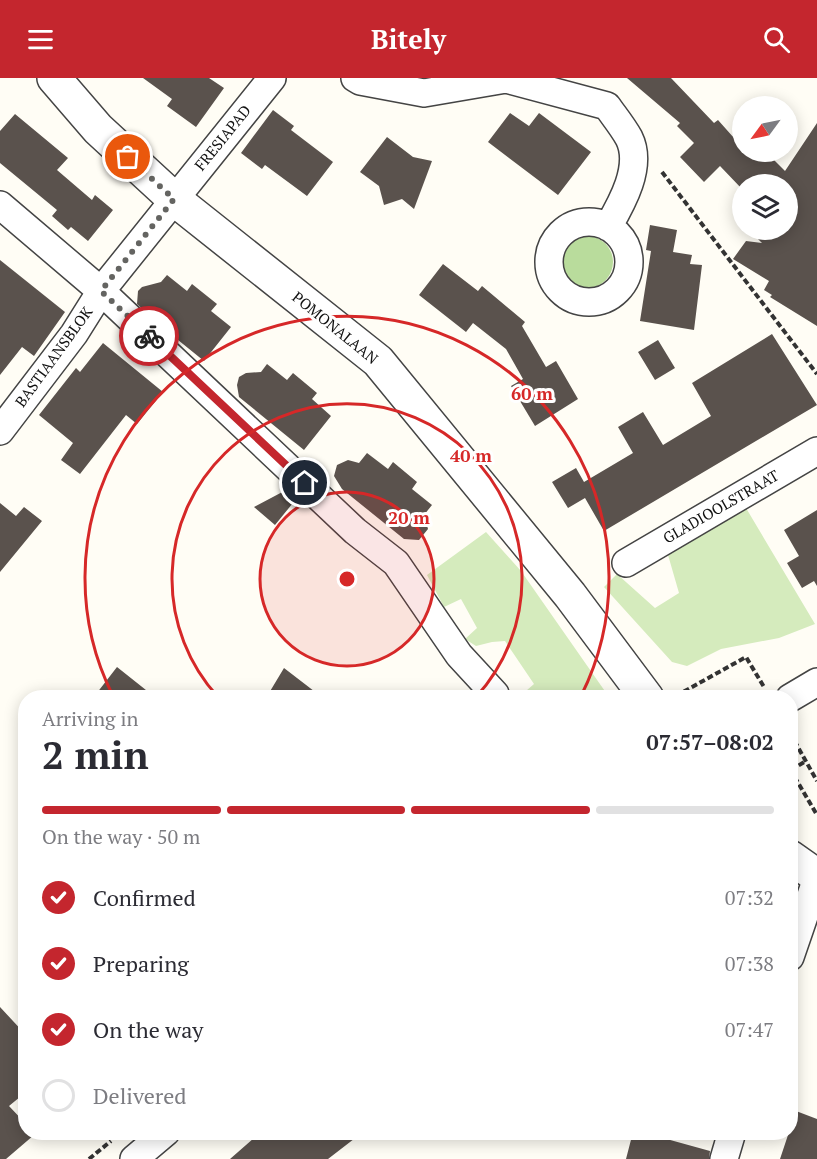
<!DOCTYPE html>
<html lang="en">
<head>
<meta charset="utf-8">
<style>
  :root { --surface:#fff; --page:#f2f2f3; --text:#2b2b33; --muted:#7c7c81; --line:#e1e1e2; --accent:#c4262e }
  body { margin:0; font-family:"PT Serif",serif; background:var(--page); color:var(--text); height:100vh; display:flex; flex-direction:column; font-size:22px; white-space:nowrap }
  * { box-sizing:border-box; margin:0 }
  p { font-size:20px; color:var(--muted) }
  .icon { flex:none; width:33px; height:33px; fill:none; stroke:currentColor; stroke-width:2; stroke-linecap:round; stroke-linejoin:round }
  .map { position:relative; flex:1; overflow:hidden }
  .panel { position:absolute; left:18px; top:612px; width:780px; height:450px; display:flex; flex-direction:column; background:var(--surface); border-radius:24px; box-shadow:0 3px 15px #0003 }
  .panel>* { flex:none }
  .needle { width:39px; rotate:237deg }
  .fabs { position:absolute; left:732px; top:18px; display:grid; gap:12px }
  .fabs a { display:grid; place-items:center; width:66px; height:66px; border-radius:50%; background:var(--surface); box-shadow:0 3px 15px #0003; font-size:30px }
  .pin { position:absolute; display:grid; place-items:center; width:51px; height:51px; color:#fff; margin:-26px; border:3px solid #fff; border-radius:50%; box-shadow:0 2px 6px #0007 }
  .courier { position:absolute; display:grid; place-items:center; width:60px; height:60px; margin:-30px; border:4px solid #c4262e; border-radius:50%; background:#fff; color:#222; box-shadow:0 2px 8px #0007 }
  .headline em { font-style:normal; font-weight:800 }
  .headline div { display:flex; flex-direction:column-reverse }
  .headline { display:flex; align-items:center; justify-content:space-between; height:102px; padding:0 24px }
  h1 { font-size:39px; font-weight:800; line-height:45px }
  .bar { display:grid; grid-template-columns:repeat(4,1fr); gap:9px 6px; align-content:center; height:72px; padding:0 24px }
  .bar i { height:8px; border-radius:4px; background:var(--line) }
  .bar .active { background:var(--accent) }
  .bar p { grid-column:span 4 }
  ol { padding:0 24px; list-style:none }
  li { display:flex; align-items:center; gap:18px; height:66px }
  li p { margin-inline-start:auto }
  li .icon { padding:6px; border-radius:50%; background:var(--accent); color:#fff; stroke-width:4 }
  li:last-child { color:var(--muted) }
  li i { width:33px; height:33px; border:3px solid var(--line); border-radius:50% }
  header { display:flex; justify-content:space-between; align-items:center; height:78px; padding:0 24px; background:var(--accent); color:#fff; font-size:27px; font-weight:800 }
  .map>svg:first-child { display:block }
</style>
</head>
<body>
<header><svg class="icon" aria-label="menu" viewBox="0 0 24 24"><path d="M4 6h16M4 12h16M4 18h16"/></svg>Bitely<svg class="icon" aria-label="search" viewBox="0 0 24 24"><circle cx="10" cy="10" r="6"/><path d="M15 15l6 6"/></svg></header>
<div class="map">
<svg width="817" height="1081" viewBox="0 0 817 1081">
  <rect width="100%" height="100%" fill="#fffdf5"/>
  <path fill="#d5ebbd" d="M746 430 815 546 779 560 721 571 687 588 672 584 604 509 617 496 655 530 679 515 666 470Z
    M486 454 521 493 609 619H519L534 606 505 563 492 564 476 568 465 561 477 550 461 521 444 529 427 497Z"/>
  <path fill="#b9dc9c" d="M561 184a26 26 0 1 1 52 0a26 26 0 1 1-52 0Z"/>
  <path fill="#5a524d" d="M143 0H209L224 10 196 49 167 28 172 21Z
    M627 0H671L714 45 718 42 742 69V74H766L785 93 817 45V248L770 219 772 217 764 212 769 203 733 181 746 163 762 165 750 153 751 152H788V106H742V111L720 88 704 104 680 79 694 65 677 48 680 45Z
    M273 32 294 48 291 52 333 84 307 118 265 87 262 91 241 75Z
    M510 35 529 48 539 35 591 74 558 117 488 64Z
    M15 36 68 80 57 92 92 122 95 117 113 132 88 163 71 149 68 152 52 138 57 132 0 85V53Z
    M387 59 413 79 432 83 414 131 402 121 384 127 379 108 360 94Z
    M650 147 677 152 673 174 692 177 690 186 702 187 694 252 640 243 651 173 646 172Z
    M0 182 65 234 34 278 22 269 0 297Z
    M443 186 478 213 482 208 525 244 522 248 546 289 556 283 578 321 535 348 511 308 523 301 506 271 473 245 466 254 419 217Z
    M167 197 187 213 192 206 217 226 211 233 231 249 204 283 162 249 137 226 138 213 142 209 161 204Z
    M772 256 817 327 604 453 585 420 568 430 552 404 576 390 584 404 633 375 618 349 643 334 663 367 711 338 692 305Z
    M658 262 675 290 655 302 638 274Z
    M103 265 163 314 137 346 126 337 80 396 61 382 73 365 39 337 76 290 80 294Z
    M267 286 287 302 293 295 317 315 312 321 331 338 304 372 239 319 237 307 239 299 246 295 261 294Z
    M367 375 388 391 393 384 417 404 412 411 432 427 424 437 428 451 419 462 404 461 342 411 334 398 337 387 348 382 359 385Z
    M288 411 297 420 275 447 254 429Z
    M0 425 16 438 24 429 42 443 0 494Z
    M817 432V508L814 503 802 510 787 485 799 478 784 452Z
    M117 589 156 620H93Z
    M284 590 323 620H266Z
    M0 929 26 957V1014L9 1028 26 1046V1054H33L34 1057 6 1081H0Z
    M796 1033 817 1041V1081H780Z
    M261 1054H363L328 1081H230Z
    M633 1054H664L663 1060 710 1073 709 1081H626Z"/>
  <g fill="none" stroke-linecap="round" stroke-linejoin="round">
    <defs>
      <path id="minor" d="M355 0 360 3 424 15 506 1 607 28C614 38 623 49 629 60 643 88 622 125 608 149
        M0 127 101 213 355 453 396 485 459 577 495 616
        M549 184a40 40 0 1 1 80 0a40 40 0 1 1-80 0Z
        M0 353 74 256 101 213 272 0
        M626 485 817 373
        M790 620 817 604
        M790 879 817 800
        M134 1081 166 1054
        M724 1081 732 1054"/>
      <path id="tertiary" d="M54 0 98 51 174 121 378 283 570 517 647 620
        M790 779 817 798"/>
    </defs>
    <use href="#minor" stroke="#444" stroke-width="30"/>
    <use href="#tertiary" stroke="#444" stroke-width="36"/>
    <path stroke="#333" stroke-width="4" stroke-dasharray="6 3" stroke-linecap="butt" d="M662 94 817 296
      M676 618 746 579 764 609
      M790 655 817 703
      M790 691 817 737
      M791 692 806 683
      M89 1081 111 1063"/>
    <use href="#minor" stroke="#fff" stroke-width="27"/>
    <use href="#tertiary" stroke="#fff" stroke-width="33"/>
  </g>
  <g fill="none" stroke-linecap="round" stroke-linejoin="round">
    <path stroke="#646461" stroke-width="6" stroke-dasharray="0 10.8" d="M128 79 174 121 101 213 149 258"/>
    <path stroke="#c4262e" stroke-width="8" d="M149 258 305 405"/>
  </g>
  <circle cx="347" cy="501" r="87" fill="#d62828" fill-opacity=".12"/>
  <g fill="none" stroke="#d62828" stroke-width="3">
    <circle cx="347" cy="501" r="87"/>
    <path d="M218 619A175 175 0 1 1 476 619"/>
    <path d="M113 618A262 262 0 1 1 581 618"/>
  </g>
  <g text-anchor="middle" stroke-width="6" stroke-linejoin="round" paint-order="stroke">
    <g font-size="15" fill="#111" stroke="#fff">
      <text transform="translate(223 60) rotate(-51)" y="5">FRESIAPAD</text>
      <text transform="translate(335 250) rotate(39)" y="5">POMONALAAN</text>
      <text transform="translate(54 279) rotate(-54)" y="5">BASTIAANSBLOK</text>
      <text transform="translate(721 429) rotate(-30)" y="5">GLADIOOLSTRAAT</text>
    </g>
  </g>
  <circle cx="347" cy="501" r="9" fill="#d62828" stroke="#fff" stroke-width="3"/>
  <g font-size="18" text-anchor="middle" font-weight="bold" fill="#d62828" stroke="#fff" stroke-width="6" stroke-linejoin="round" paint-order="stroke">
    <text x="532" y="322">60 m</text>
    <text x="471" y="384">40 m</text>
    <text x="409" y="446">20 m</text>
  </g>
</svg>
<div class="fabs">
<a><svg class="needle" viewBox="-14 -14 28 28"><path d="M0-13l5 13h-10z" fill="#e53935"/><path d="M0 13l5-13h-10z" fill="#7c7c81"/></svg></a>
<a><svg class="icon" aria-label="layers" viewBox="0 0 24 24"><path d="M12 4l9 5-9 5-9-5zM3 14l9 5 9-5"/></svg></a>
</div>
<div class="pin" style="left:128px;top:79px;background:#ea580c"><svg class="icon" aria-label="bag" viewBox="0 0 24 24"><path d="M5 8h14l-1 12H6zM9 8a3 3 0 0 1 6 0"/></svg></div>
<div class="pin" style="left:305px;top:405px;background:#1f2937"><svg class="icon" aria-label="home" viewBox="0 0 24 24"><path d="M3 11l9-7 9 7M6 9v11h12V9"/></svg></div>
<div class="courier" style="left:149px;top:258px"><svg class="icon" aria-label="bike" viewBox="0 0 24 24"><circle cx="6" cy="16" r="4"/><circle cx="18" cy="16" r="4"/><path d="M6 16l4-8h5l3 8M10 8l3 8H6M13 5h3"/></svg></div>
<section class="panel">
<div class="headline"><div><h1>2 min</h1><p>Arriving in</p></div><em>07:57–08:02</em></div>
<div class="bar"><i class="active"></i><i class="active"></i><i class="active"></i><i></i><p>On the way · 50 m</p></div>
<ol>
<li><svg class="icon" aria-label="check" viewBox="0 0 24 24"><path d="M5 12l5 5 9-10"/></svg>Confirmed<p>07:32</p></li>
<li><svg class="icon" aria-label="check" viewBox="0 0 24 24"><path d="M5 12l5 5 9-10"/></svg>Preparing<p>07:38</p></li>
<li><svg class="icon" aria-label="check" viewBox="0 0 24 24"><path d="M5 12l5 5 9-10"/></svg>On the way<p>07:47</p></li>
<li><i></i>Delivered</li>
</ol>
</section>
</div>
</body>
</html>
